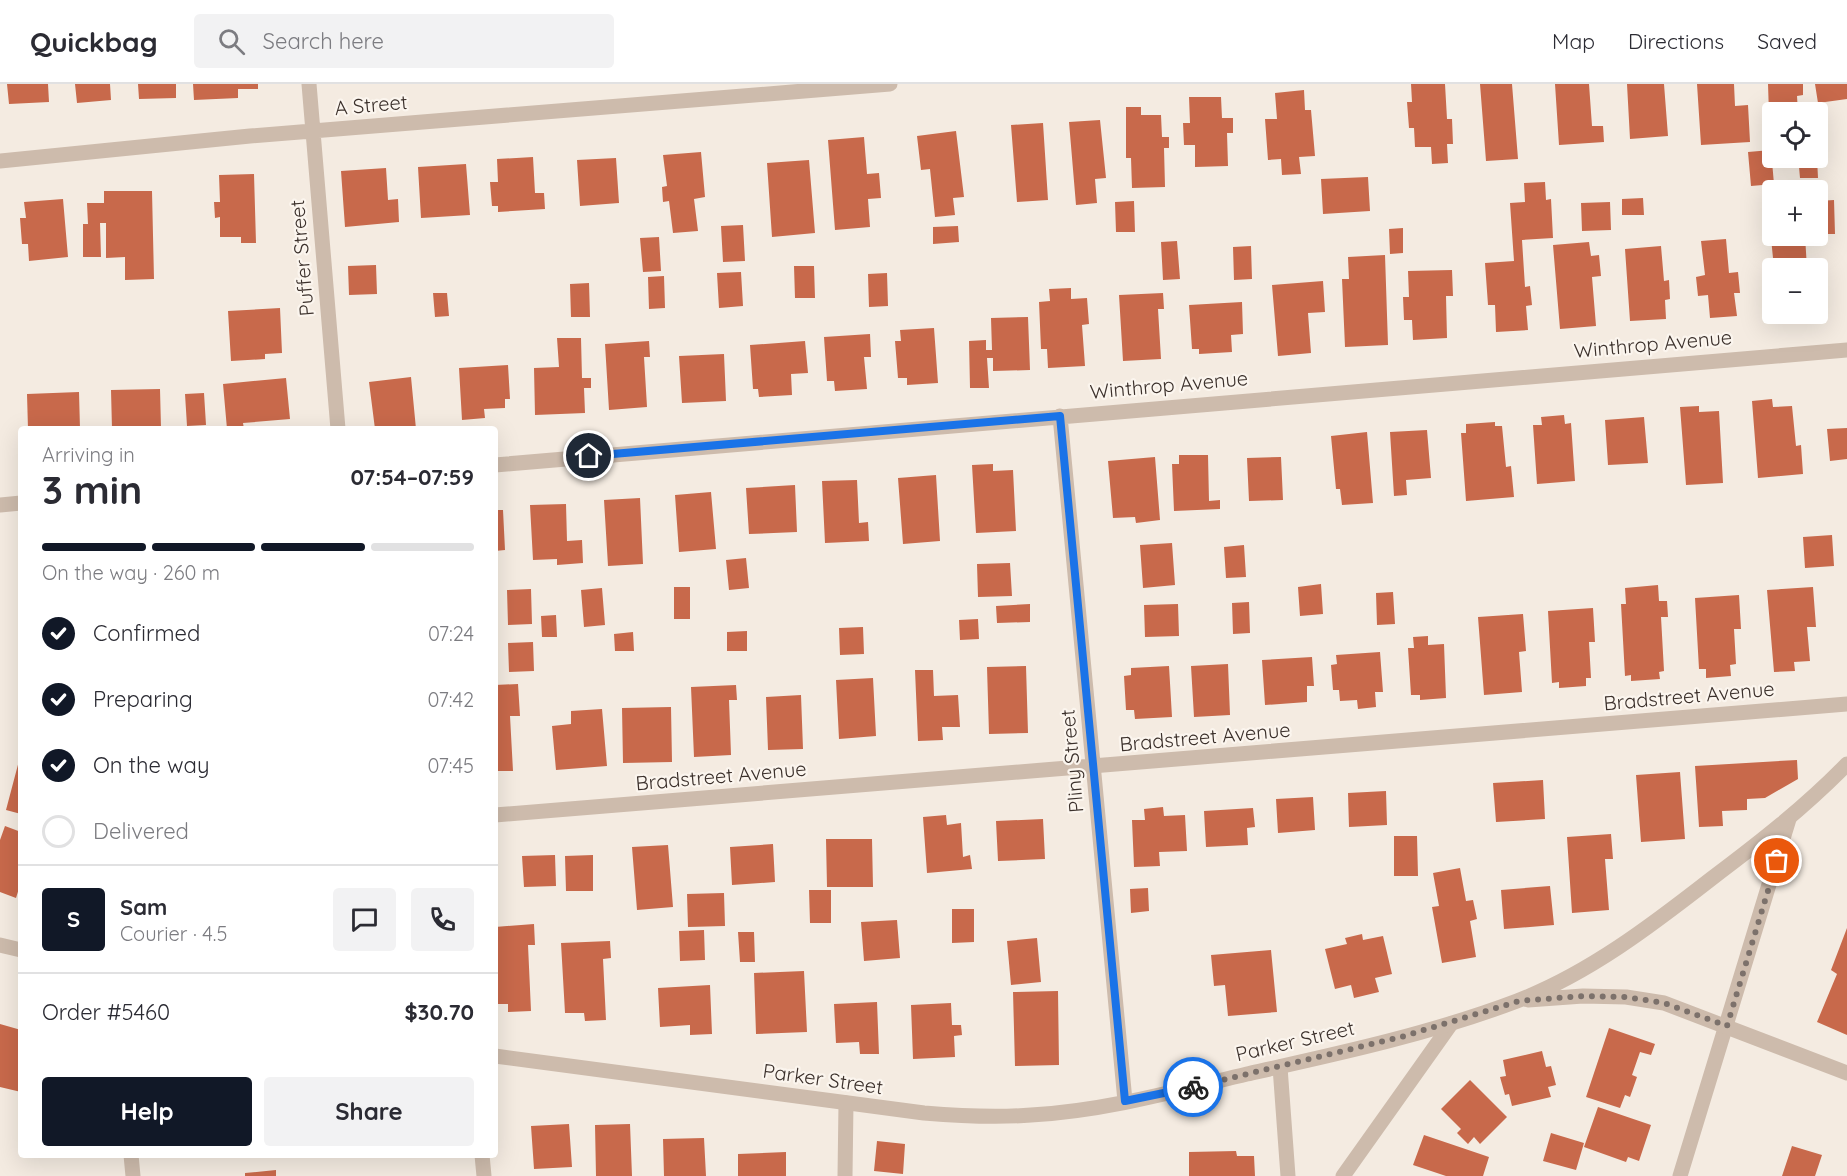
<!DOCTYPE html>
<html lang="en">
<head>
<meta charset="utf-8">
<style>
  :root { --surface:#fff; --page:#f2f2f3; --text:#2b2b33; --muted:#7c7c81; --line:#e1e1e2; --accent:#111827 }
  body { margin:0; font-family:Quicksand,sans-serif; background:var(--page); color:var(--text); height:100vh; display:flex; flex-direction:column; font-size:22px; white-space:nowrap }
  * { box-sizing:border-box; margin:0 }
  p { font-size:20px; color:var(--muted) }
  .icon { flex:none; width:33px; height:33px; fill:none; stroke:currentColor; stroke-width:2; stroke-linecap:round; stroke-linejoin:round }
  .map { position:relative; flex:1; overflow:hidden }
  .details { position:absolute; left:18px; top:342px; width:480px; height:732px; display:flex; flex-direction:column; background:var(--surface); border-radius:6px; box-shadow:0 6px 24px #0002 }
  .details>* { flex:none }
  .tools { position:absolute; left:1762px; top:18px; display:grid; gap:12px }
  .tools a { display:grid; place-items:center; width:66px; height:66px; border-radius:6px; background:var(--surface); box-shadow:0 6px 24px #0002; font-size:30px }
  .pin { position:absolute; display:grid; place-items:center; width:51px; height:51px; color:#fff; margin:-26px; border:3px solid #fff; border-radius:50%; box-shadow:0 2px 6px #0007 }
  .courier { position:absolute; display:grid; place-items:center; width:60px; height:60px; margin:-30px; border:4px solid #1a73e8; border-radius:50%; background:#fff; color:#222; box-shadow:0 2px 8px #0007 }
  .overview em { font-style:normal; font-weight:700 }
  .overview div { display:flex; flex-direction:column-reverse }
  .overview { display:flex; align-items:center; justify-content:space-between; height:102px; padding:0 24px }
  h1 { font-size:39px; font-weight:700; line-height:45px }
  .bar { display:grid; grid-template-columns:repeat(4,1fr); gap:9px 6px; align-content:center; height:72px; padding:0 24px }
  .bar i { height:8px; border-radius:4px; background:var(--line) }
  .bar .active { background:var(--accent) }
  .bar p { grid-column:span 4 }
  .line { display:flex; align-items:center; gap:15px; padding:0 24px; border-top:2px solid var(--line) }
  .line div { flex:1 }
  .round { display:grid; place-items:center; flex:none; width:63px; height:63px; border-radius:6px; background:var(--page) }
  ol { padding:0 24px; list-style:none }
  li { display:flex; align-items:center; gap:18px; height:66px }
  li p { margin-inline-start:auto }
  li .icon { padding:6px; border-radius:50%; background:var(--accent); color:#fff; stroke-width:4 }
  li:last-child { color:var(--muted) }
  li i { width:33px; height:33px; border:3px solid var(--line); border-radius:50% }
  .button { display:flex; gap:12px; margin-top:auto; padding:12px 24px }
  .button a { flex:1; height:69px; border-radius:6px; background:var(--accent); color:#fff; font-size:24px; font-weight:700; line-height:69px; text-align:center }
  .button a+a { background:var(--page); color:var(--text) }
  header { display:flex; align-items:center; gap:36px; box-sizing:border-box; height:84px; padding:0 30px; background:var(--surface); border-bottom:2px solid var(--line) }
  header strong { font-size:28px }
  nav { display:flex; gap:33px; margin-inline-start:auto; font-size:21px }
  .search { width:420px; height:54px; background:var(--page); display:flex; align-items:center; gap:15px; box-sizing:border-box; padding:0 21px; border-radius:6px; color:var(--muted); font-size:22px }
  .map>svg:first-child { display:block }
</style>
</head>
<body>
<header>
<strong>Quickbag</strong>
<div class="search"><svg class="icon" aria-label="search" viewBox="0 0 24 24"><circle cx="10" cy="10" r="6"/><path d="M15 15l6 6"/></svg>Search here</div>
<nav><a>Map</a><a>Directions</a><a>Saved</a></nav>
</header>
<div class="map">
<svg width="1847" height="1092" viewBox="0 0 1847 1092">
  <rect width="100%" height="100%" fill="#f4ebe1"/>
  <path fill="#c8694b" d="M7 0H48L49 18 9 20Z
    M75 0H110L111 16 77 19Z
    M138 0H176V14L139 15Z
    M193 0H258V5H238V14L194 16Z
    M1411 0H1445L1447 35H1452L1453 60H1447L1448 79 1432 80 1431 63H1415L1414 44H1409L1407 18H1412Z
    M1480 0H1512L1518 75 1486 77Z
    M1555 0H1589L1592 42H1603L1604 58 1559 61Z
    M1627 0H1664L1668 52 1630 55Z
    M1697 0H1734L1735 22 1748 21 1750 58 1701 61Z
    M1768 0H1803V11L1797 12 1798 28 1769 30Z
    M1815 0H1847V15L1818 19Z
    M1304 6 1305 26H1311L1315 72 1299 73 1301 90 1282 91 1281 75 1268 76 1265 35H1277L1275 9Z
    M1189 13H1221L1222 34H1233V49H1227L1228 82 1195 83V61H1184L1183 39H1190Z
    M1126 23H1141V31H1161L1162 53H1169V64H1164L1165 103 1132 104 1131 74H1126Z
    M1100 36 1106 94 1095 95 1097 119 1076 121 1069 38Z
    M1043 39 1048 116 1017 118 1011 41Z
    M956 47 964 113 953 114 955 131 935 133 930 85 921 86 917 52Z
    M864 53 867 90 879 89 881 114 868 115 870 143 835 146 828 56Z
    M1771 66 1774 100 1751 102 1748 68Z
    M701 68 705 113 694 115 698 147 673 149 669 117 663 118 662 103 667 102 663 71Z
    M533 73 535 109H544L545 125 498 128V122H492L490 98H498L497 75Z
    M616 74 619 119 580 122 577 76Z
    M1805 74H1817L1818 94H1800L1799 83H1805Z
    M809 76 815 149 772 153 767 79Z
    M466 80 470 131 421 134 418 83Z
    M386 84 388 116 398 115 399 138 345 143 341 87Z
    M254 90 256 159H241V153H220V133L215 134 214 118H220L219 91Z
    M1368 93 1370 127 1323 130 1321 95Z
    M1545 98 1546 116 1551 115 1553 154 1522 156 1525 203 1530 202 1532 221 1526 222 1528 246 1496 248 1495 221H1488L1485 179 1514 177 1510 119 1525 118 1524 99Z
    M104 107H152L154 195 125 196V173L106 174V139H100L101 173H83V140H88L87 119H104Z
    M1643 114 1644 131H1622V115Z
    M63 115 68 173 29 177 28 160H22L20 134H26L24 118Z
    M1834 116 1835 150H1818V117Z
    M1134 117 1135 148H1116L1115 118Z
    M1610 118 1611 146 1582 147 1581 119Z
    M743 141 745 177 723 178 721 142Z
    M958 142 959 158 933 160V143Z
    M1403 144V169L1390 170 1389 145Z
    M1805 152 1807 184H1774L1771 154Z
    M659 153 661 187 643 188 640 154Z
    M1726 155 1729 189 1738 188 1740 209H1734L1737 232 1710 234 1708 211 1698 212 1696 193 1705 191 1701 157Z
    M1177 157 1180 195 1163 196 1161 158Z
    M1589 158 1591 172 1599 171 1601 192 1592 193 1596 242 1560 245 1553 161Z
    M1251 162 1252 195 1234 196 1233 163Z
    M1661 162 1664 197 1669 196 1670 215 1665 216 1666 235 1630 237 1625 165Z
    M1385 171 1388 261 1345 263 1342 195H1349L1348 173Z
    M376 181 377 210 349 211 348 182Z
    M794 182H814L815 214H795Z
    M1452 186 1453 212H1446L1447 254 1413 256 1412 236H1404L1403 213H1409L1408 187Z
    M741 188 743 222 719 224 717 189Z
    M887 189 888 222 869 223 868 190Z
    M664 192 665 224 649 225 648 193Z
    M1323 197 1325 228 1308 229 1311 269 1278 272 1272 201Z
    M589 199 590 233H571L570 200Z
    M1071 204V215L1087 214 1089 240 1082 241 1085 282 1048 284 1047 265H1041L1039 218 1050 217 1049 205Z
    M433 209H447L449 232 435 233Z
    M1163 209 1164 225H1158L1161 275 1123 277 1119 211Z
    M1242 218 1243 250 1231 251 1232 268 1199 270V265H1192L1189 221Z
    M280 224 282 269 265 270V275L231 277 228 227Z
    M1028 233 1030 286 993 287V274H987L989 304H970L969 257 986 256V266H992L991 234Z
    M934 244 938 299 907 301V294H898L895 257H901L900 246Z
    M870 250 871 273H864L867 305 835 307 834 297H827L824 253Z
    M557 254H581L582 294H591V304H584L585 329 535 331 534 284 559 283Z
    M649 257 650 273H644L647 323 609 326 605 260Z
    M805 257 808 289 791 290 792 311 759 313 758 305H753L750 261Z
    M724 270 726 317 682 319 679 272Z
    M508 281 510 315H505V324L484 325 485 334 462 336 459 284Z
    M411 293 416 345H375L369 298Z
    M286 294 290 335 243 339 244 345H227L223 300Z
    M160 305 161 344 112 345 111 306Z
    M79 308 80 345H28L27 310Z
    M204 309 206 341 187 342 185 310Z
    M1772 315 1773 323 1792 322 1796 362 1801 361 1803 390 1758 394 1752 317Z
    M1699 322V328L1719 327 1723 399 1686 401 1680 323Z
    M1564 331 1565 340 1571 339 1575 397 1537 400 1533 341H1542L1541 333Z
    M1644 333 1648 379 1608 381 1605 336Z
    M1495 338V342H1502L1506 383 1511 382 1514 413 1466 417 1461 349H1466V340Z
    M1847 344V375L1830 377 1827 345Z
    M1427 346 1431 394 1406 396 1407 411 1394 412 1390 348Z
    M1367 348 1373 419 1342 421 1340 405H1336L1331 352Z
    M1179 371H1208L1209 417 1220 416V425L1174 427 1172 380H1179Z
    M1155 373 1160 436 1136 439 1135 433 1113 434 1108 377Z
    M1281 373 1283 416 1249 417 1247 374Z
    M993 380V387L1013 386 1016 447 976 449 972 381Z
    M936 391 940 457 903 460 898 394Z
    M857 396 859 439 868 438 869 457 825 459 822 397Z
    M795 401 797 448 749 450 746 404Z
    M711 408 716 465 679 468 675 411Z
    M640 414 643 480 608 482 604 416Z
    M566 420 567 457 582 456 583 479 557 481V475L533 476 530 421Z
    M495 426H503L505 466 495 467Z
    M1832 451 1834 482 1805 484 1803 453Z
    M1172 459 1175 501 1143 504 1140 461Z
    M1244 461 1246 493 1226 494 1224 463Z
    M746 474 749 504 729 506 726 476Z
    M1010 479 1012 512 978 513 977 480Z
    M1321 500 1323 530 1300 532 1298 503Z
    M1658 501 1659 517H1667L1668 533H1661L1664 587 1659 588 1660 595 1631 597V591L1625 592 1621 520H1626L1625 504Z
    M674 503H690V535H674Z
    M1813 503 1816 543H1807L1810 577 1794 578 1795 587 1774 588 1767 506Z
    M602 504 605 541 584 543 581 506Z
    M531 505 532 540 508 541 507 506Z
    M1393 508 1395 540 1377 541 1376 509Z
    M1739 511 1741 545H1734L1736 580 1730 581 1731 592 1706 594V585H1699L1695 514Z
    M1249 518 1250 549 1233 550 1232 519Z
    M1030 520V538L997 539 996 522Z
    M1178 520 1179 552 1145 553 1144 521Z
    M1593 524 1595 558H1589L1591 594H1586V602L1559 604V598L1552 599 1548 527Z
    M1523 530 1526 567 1519 568 1522 608 1484 611 1478 533Z
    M556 531 557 553H542L541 532Z
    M978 535 979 555 960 556 959 536Z
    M863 543 864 570 840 571 839 544Z
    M747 547V567H727V548Z
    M633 548 634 567H615L614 550Z
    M1428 552V561L1444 560 1446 614 1420 616V611H1411L1408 564H1414L1413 553Z
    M533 558 534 587 509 588 508 559Z
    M1380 568 1383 608H1375L1376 623 1358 625 1357 616 1340 617 1339 606H1333L1331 581 1337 580 1336 571Z
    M1312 573 1314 602H1307V618L1265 621 1262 576Z
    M1228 580 1230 631 1194 633 1191 582Z
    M1026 582 1028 649 989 650 987 583Z
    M1169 582 1172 633 1135 635 1134 626H1126L1124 592 1131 591V584Z
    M915 586H933L934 612 958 611 960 643H942L943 656 918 657Z
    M873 594 876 652 839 655 836 596Z
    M518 600 520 632H510L513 687H495V601Z
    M736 601 737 616H729L731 671 694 673 691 603Z
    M801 611 803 665 768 666 766 613Z
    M671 623 672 678 623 679 622 624Z
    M602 625 607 682 556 686 552 642 571 640V627Z
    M20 673H21V730L6 726Z
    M1797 676 1798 695 1765 714 1747 715V726L1722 727 1723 742 1699 743 1695 682Z
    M1680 688 1685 755 1641 758 1636 691Z
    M1543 696 1545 735 1496 738 1493 699Z
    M1386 707 1387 741 1349 743 1348 709Z
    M1313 713 1315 746 1278 749 1276 715Z
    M1163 723 1164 732 1185 731 1187 767 1159 768 1160 782 1134 783 1132 736H1145L1144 725Z
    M1253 724 1255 743 1247 744 1248 761 1206 763 1204 727Z
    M946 731 947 741 961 739 963 773 970 771 972 785 927 789 923 733Z
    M1043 735 1045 775 998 777 996 737Z
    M5 742 21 748V798L16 814 0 808V756Z
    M1611 750 1613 775H1605L1609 826 1572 829 1567 753Z
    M1394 752H1417L1418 792H1394Z
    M826 755H872L873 803H827Z
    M773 760 775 798 732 801 730 763Z
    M668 761 673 823 637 826 632 763Z
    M555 771 556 802 524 803 522 772Z
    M593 771V807H566L565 772Z
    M1460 784 1466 817 1473 816 1477 835 1470 837 1476 873 1442 879 1432 823 1439 822 1433 789Z
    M1550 802 1554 841 1504 845 1501 806Z
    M1148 804 1149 827 1131 829 1130 805Z
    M809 806H831V839H810Z
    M724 809 725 842 688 843 687 810Z
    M952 825H974V858L952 859Z
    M897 836 900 874 864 877 861 838Z
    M534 840 535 861H528L531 927 508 928V920H495V843Z
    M1847 844V951L1817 938 1837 890 1831 886Z
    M704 846 705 876 680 877 679 847Z
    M738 848H754L755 878H740Z
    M1362 850 1363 856 1383 852 1392 890 1375 894 1379 908 1354 914 1351 901 1335 905 1325 865 1347 860 1345 854Z
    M1037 854 1041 898 1011 901 1007 857Z
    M610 857 611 874 603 875 606 936 585 937 584 929H565L561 859Z
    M1271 866 1277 928 1228 932 1225 901 1214 902 1211 871Z
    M804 887 807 948 756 950 754 889Z
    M710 901 712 950 690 951V941L660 943 658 904Z
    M1058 907 1059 981 1015 982 1013 908Z
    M877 918 879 970H860L859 958 836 959 834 920Z
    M951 919 952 941H961L962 951 954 952 955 973 913 975 911 921Z
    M0 940 21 946V1008L0 1003Z
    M1609 944 1655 960 1651 971 1640 968 1632 991 1637 993 1630 1013 1625 1011 1620 1024 1586 1013Z
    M1542 967 1546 983 1551 982 1556 1001 1548 1003 1551 1013 1512 1022 1509 1010 1505 1011 1500 993 1506 992 1503 976Z
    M1470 996 1507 1033 1480 1060 1474 1053 1468 1060 1457 1049 1461 1045 1441 1025Z
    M1598 1023 1651 1041 1639 1077 1628 1073 1626 1078 1584 1063Z
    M569 1040 572 1083 534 1085 531 1042Z
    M630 1040 632 1092H596L595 1041Z
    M1551 1049 1584 1059 1576 1086 1543 1077Z
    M1424 1051 1489 1073 1483 1092H1446L1413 1081Z
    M704 1054 706 1092H664L663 1055Z
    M877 1057 905 1060 903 1090 874 1087Z
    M1792 1062 1822 1071 1815 1092H1782Z
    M1236 1067 1237 1072H1254L1255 1092H1189V1068Z
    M786 1068V1092H738V1070Z
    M276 1086V1092H245V1089Z"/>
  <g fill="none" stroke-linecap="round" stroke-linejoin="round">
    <path stroke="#cdbbac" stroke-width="15" d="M309 0 338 345
      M0 77 250 52 890 0
      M1060 332 1125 1017
      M495 381 1847 266
      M0 421 21 419
      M495 731 1847 620
      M1280 983 1288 1092
      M131 1071 133 1092
      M482 1071 484 1092
      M845 1092 846 1019
      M1343 1092 1451 940
      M1680 1092 1789 735"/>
    <path stroke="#cdbbac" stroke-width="15" d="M0 861 21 866
      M1528 916 1583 912 1626 913 1664 919 1847 989
      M495 972 924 1029C960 1032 995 1034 1031 1031 1104 1027 1176 1007 1247 990 1337 970 1430 950 1517 917 1588 890 1652 841 1711 795 1759 759 1805 723 1847 680"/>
  </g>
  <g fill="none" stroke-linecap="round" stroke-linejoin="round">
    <path stroke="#7c716b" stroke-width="6" stroke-dasharray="0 10.8" d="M1193 1003 1401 953 1519 917 1583 912 1626 913 1664 919 1727 942 1777 777"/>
    <path stroke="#1a73e8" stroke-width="8" d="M589 372 1060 332 1125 1017 1193 1003"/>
  </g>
  <g text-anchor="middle" stroke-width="4.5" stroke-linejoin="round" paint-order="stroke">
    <g font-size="20" fill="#3b302b" stroke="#fbf5ee">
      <text transform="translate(371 21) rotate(-5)" y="7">A Street</text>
      <text transform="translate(302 174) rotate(-95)" y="7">Puffer Street</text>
      <text transform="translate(1653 260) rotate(-5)" y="7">Winthrop Avenue</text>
      <text transform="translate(1169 301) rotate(-5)" y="7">Winthrop Avenue</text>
      <text transform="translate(1689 612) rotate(-5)" y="7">Bradstreet Avenue</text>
      <text transform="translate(1205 653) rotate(-5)" y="7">Bradstreet Avenue</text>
      <text transform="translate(1072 677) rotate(-95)" y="7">Pliny Street</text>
      <text transform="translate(721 692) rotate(-5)" y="7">Bradstreet Avenue</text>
      <text transform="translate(1295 957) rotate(-13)" y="7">Parker Street</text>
      <text transform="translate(823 995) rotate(8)" y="7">Parker Street</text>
    </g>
  </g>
</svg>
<div class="tools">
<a><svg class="icon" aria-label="locate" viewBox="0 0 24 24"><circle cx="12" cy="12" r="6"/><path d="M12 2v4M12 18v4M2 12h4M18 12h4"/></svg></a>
<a>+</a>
<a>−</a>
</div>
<div class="pin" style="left:1777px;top:777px;background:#ea580c"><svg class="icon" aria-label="bag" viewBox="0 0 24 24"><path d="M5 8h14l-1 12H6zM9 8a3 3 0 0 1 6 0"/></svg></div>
<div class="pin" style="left:589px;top:372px;background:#1f2937"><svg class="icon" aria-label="home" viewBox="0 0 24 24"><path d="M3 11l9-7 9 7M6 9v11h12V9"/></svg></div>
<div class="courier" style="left:1193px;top:1003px"><svg class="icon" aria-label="bike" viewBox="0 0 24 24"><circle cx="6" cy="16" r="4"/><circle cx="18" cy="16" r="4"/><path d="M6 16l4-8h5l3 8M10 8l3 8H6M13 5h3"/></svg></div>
<section class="details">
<div class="overview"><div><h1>3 min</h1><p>Arriving in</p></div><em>07:54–07:59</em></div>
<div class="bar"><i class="active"></i><i class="active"></i><i class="active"></i><i></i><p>On the way · 260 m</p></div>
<ol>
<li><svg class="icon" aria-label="check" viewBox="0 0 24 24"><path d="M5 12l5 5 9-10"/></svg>Confirmed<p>07:24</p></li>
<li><svg class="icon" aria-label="check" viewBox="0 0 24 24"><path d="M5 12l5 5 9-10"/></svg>Preparing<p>07:42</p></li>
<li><svg class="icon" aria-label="check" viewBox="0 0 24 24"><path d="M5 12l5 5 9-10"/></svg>On the way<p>07:45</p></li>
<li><i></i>Delivered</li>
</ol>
<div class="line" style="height:108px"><b class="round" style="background:var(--accent);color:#fff">S</b><div><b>Sam</b><p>Courier · 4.5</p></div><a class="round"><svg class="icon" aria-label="chat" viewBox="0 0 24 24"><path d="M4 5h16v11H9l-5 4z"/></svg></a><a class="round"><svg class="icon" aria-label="phone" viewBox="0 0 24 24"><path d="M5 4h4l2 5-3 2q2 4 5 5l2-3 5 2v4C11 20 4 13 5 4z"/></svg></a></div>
<div class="line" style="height:78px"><div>Order #5460</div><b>$30.70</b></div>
<div class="button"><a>Help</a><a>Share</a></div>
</section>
</div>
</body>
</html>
